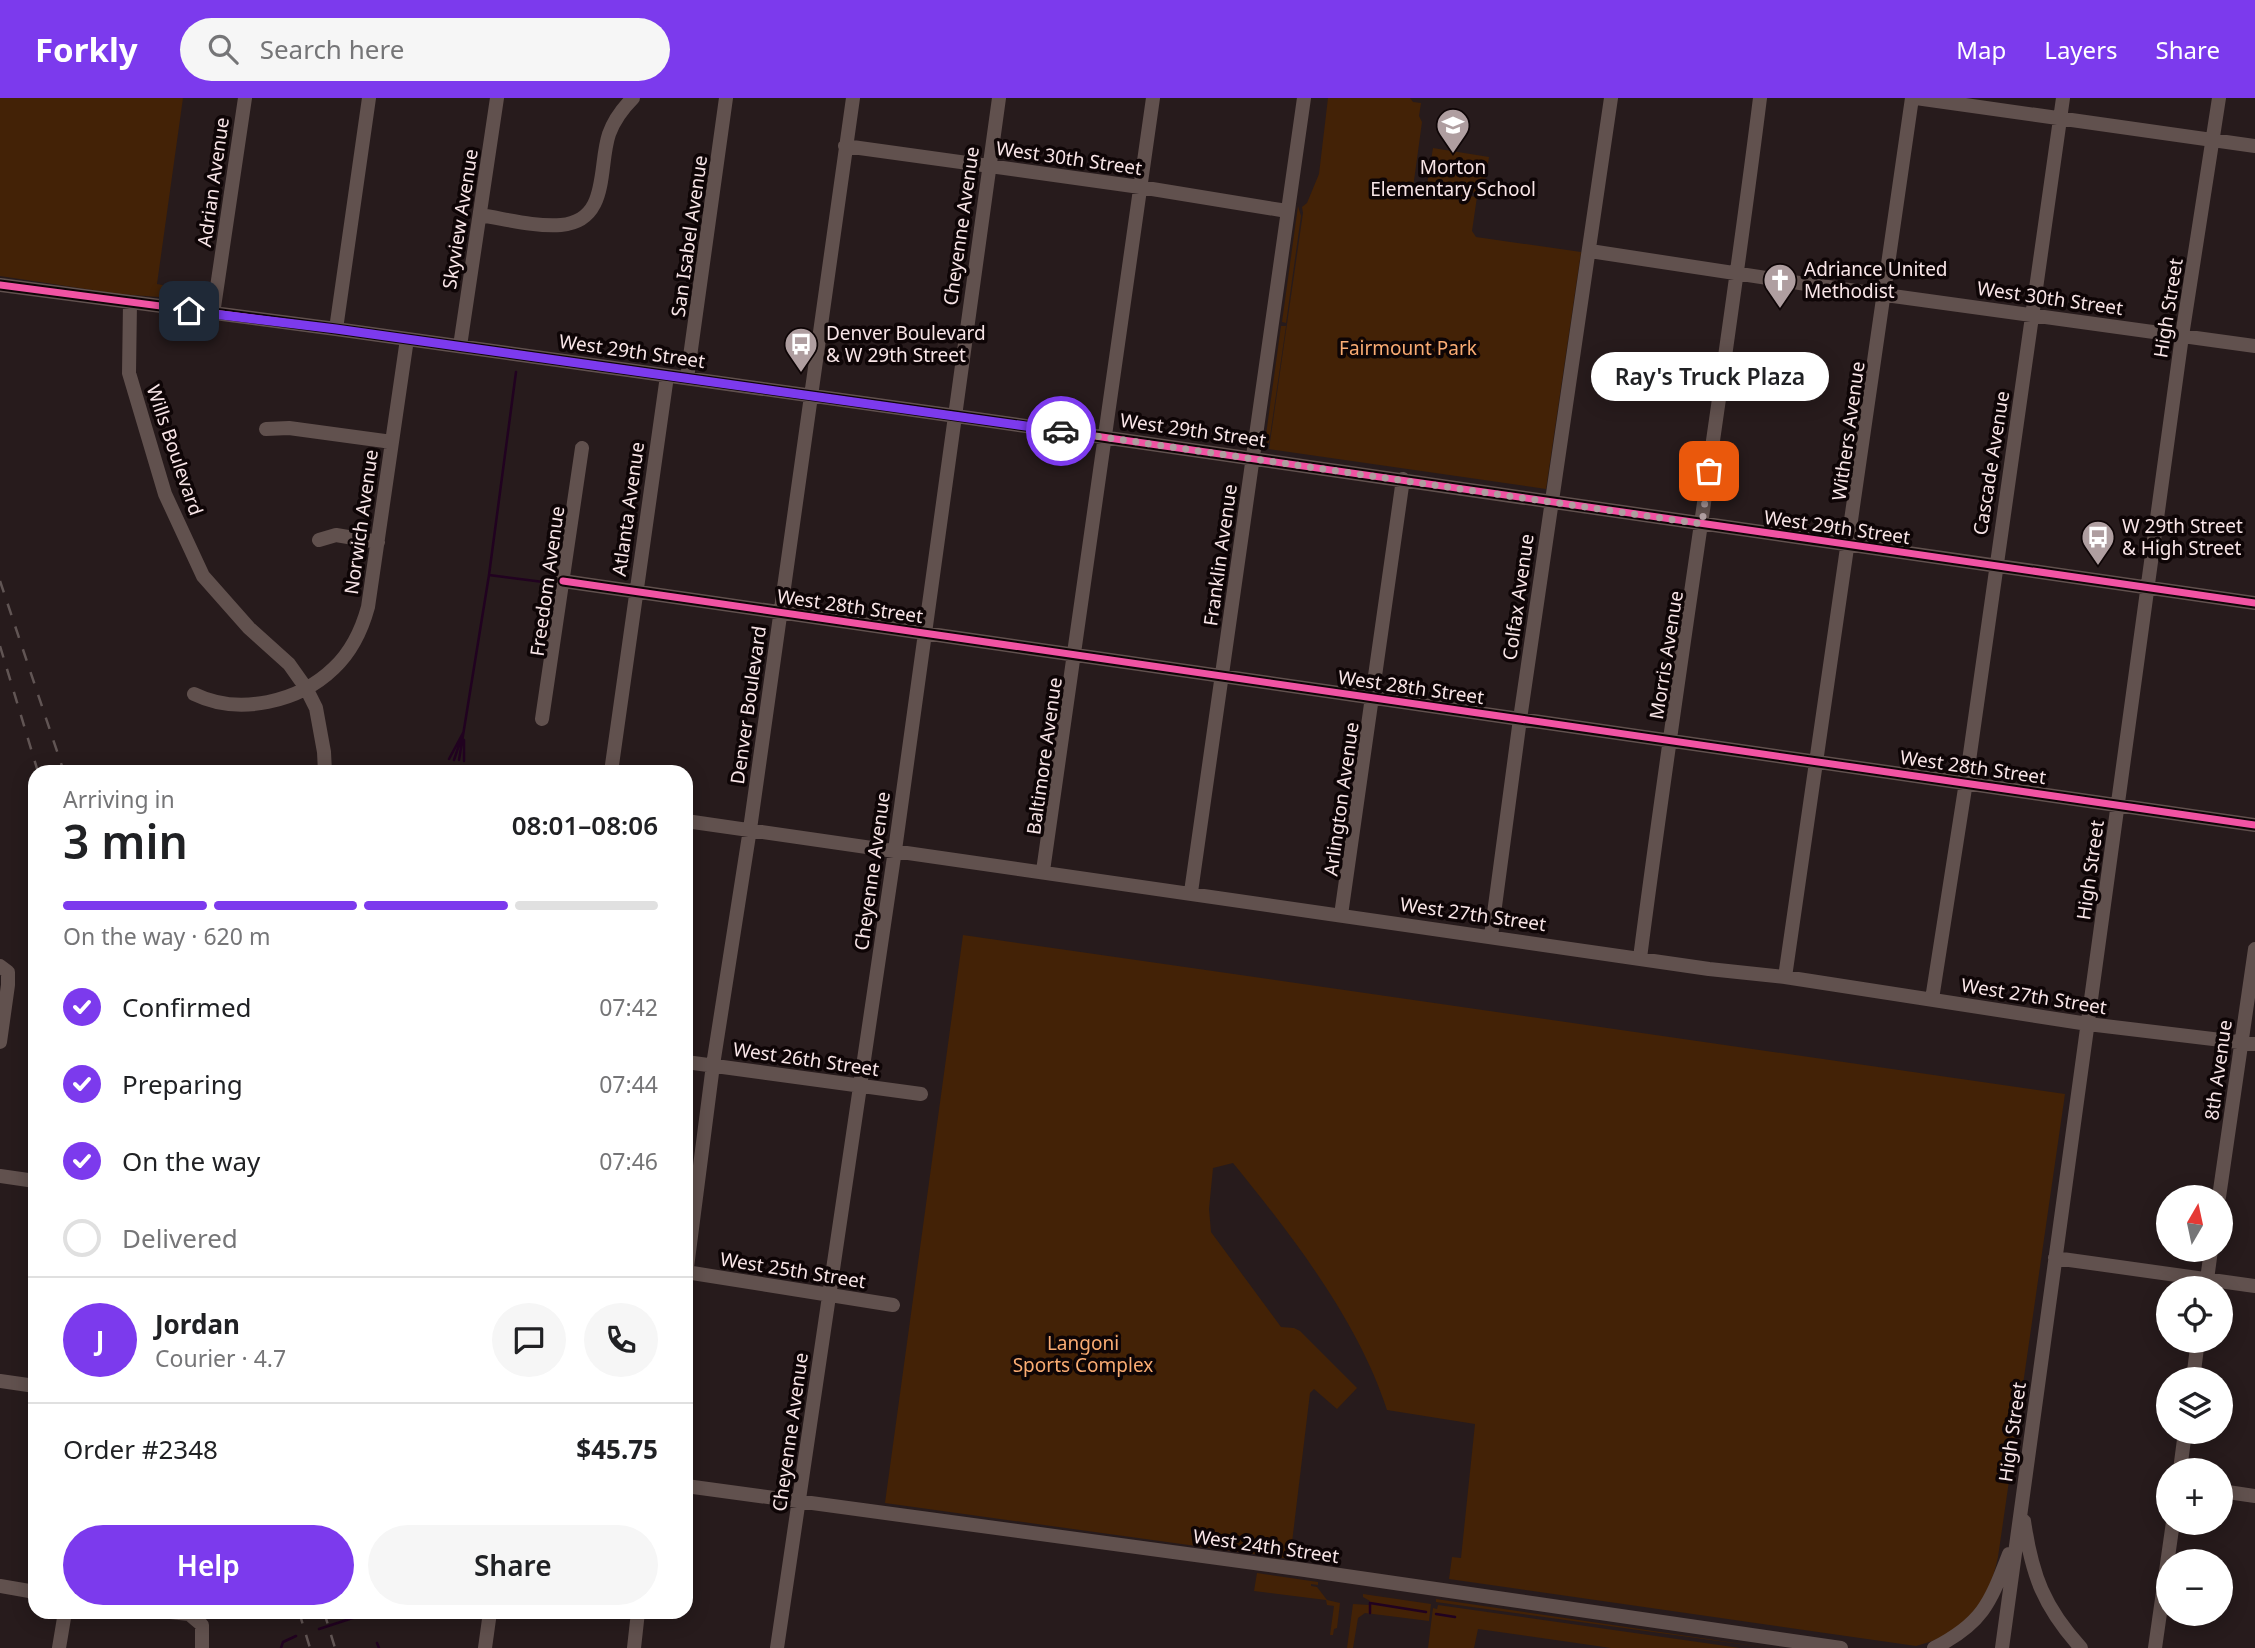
<!DOCTYPE html>
<html lang="en">
<head>
<meta charset="utf-8">
<style>
  :root { --surface:#fff; --page:#f6f6f6; --text:#202124; --muted:#757577; --line:#e0e0e0; --accent:#7c3aed }
  body { margin:0; font-family:"Noto Sans",sans-serif; background:var(--page); color:var(--text); height:100vh; display:flex; flex-direction:column; font-size:26px; white-space:nowrap }
  * { box-sizing:border-box; margin:0 }
  p { font-size:23px; color:var(--muted) }
  .icon { flex:none; width:38px; height:38px; fill:none; stroke:currentColor; stroke-width:2; stroke-linecap:round; stroke-linejoin:round }
  .map { position:relative; flex:1; overflow:hidden }
  .details { position:absolute; left:28px; top:667px; width:665px; height:854px; display:flex; flex-direction:column; background:var(--surface); border-radius:21px; box-shadow:0 4px 18px #0003 }
  .details>* { flex:none }
  .needle { width:46px; rotate:9deg }
  .fabs { position:absolute; left:2156px; top:1087px; display:grid; gap:14px }
  .fabs a { display:grid; place-items:center; width:77px; height:77px; border-radius:50%; background:var(--surface); box-shadow:0 4px 18px #0003; font-size:35px }
  .pin { position:absolute; display:grid; place-items:center; width:60px; height:60px; color:#fff; margin:-30px; border-radius:14px; box-shadow:0 4px 10px #0006 }
  .courier { position:absolute; display:grid; place-items:center; width:70px; height:70px; margin:-35px; border:5px solid #7c3aed; border-radius:50%; background:#fff; color:#222; box-shadow:0 2px 9px #0007 }
  .bubble { position:absolute; height:49px; border-radius:24px; background:var(--surface); box-shadow:0 4px 18px #0003; font-size:23px; font-weight:600; line-height:49px; text-align:center }
  .overview em { font-style:normal; font-weight:600 }
  .overview div { display:flex; flex-direction:column-reverse }
  .overview { display:flex; align-items:center; justify-content:space-between; height:119px; padding:0 35px }
  h1 { font-size:46px; font-weight:600; line-height:52px }
  .bar { display:grid; grid-template-columns:repeat(4,1fr); gap:10px 7px; align-content:center; height:84px; padding:0 35px }
  .bar i { height:9px; border-radius:5px; background:var(--line) }
  .bar .active { background:var(--accent) }
  .bar p { grid-column:span 4 }
  .line { display:flex; align-items:center; gap:18px; padding:0 35px; border-top:2px solid var(--line) }
  .line div { flex:1 }
  .round { display:grid; place-items:center; flex:none; width:74px; height:74px; border-radius:37px; background:var(--page) }
  ol { padding:0 35px; list-style:none }
  li { display:flex; align-items:center; gap:21px; height:77px }
  li p { margin-inline-start:auto }
  li .icon { padding:7px; border-radius:50%; background:var(--accent); color:#fff; stroke-width:4 }
  li:last-child { color:var(--muted) }
  li i { width:38px; height:38px; border:4px solid var(--line); border-radius:50% }
  .cta { display:flex; gap:14px; margin-top:auto; padding:14px 35px }
  .cta a { flex:1; height:80px; border-radius:42px; background:var(--accent); color:#fff; font-size:28px; font-weight:600; line-height:80px; text-align:center }
  .cta a+a { background:var(--page); color:var(--text) }
  header { display:flex; align-items:center; gap:42px; box-sizing:border-box; height:98px; padding:0 35px; background:var(--accent); color:#fff }
  header strong { font-size:33px }
  nav { display:flex; gap:38px; margin-inline-start:auto; font-size:24px }
  .search { width:490px; height:63px; background:var(--page); display:flex; align-items:center; gap:18px; box-sizing:border-box; padding:0 24px; border-radius:38px; color:var(--muted); font-size:26px }
  .map>svg:first-child { display:block }
</style>
</head>
<body>
<header>
<strong>Forkly</strong>
<div class="search"><svg class="icon" aria-label="search" viewBox="0 0 24 24"><circle cx="10" cy="10" r="6"/><path d="M15 15l6 6"/></svg>Search here</div>
<nav><a>Map</a><a>Layers</a><a>Share</a></nav>
</header>
<div class="map">
<svg width="2255" height="1550" viewBox="0 0 2255 1550">
  <rect width="100%" height="100%" fill="#271b1c"/>
  <path fill="#432206" d="M0 0H183L157 186 205 195 198 202 119 196 0 178Z
    M1328 0H1410L1413 4 1421 5 1419 18 1422 24 1413 90 1477 99 1472 133 1476 139 1581 154 1546 391 1269 351 1303 115 1302 109 1307 105 1319 76Z
    M1433 50 1489 59 1483 96 1427 87Z
    M1298 108 1301 118 1286 225 1282 224Z
    M1281 228H1286L1269 345 1265 344Z
    M963 837 2065 996 1998 1459C1988 1507 1964 1536 1916 1548L1449 1481 1452 1459 1461 1460 1475 1326 1387 1312C1359 1224 1291 1136 1233 1065L1213 1070 1209 1111 1211 1134 1281 1229 1294 1230 1300 1233 1357 1290 1337 1311 1314 1291 1310 1295 1290 1461 885 1405Z
    M1257 1475 1318 1484V1487L1311 1486V1488L1317 1489 1327 1502 1340 1505 1337 1530 1334 1531 1333 1537H1330L1334 1508 1327 1507 1326 1502 1254 1493Z
    M1363 1496 1431 1506 1429 1523 1365 1515 1358 1520 1353 1550H1347L1353 1506 1369 1507 1370 1503 1363 1499Z
    M1436 1501 1769 1550 1436 1504Z
    M1438 1507 1740 1550H1611L1478 1531 1474 1550H1428L1433 1510 1437 1511Z"/>
  <g fill="none" stroke-linecap="round" stroke-linejoin="round">
    <path stroke="#210220" stroke-width="2.5" d="M489 477 551 485
      M449 661 463 635
      M454 662 461 641
      M459 662 489 477 516 274
      M464 663V642
      M1370 1515V1505L1426 1514
      M1436 1516 1455 1519
      M319 1531 365 1516 367 1514
      M377 1545 379 1550
      M281 1550 283 1544 296 1538"/>
    <path stroke="#61514e" stroke-width="14" d="M1916 0 2255 48
      M845 48 1140 89 1287 113
      M480 117C506 121 535 129 561 127 610 123 598 68 609 36 614 22 623 10 633 0
      M1590 153 1806 186 2255 248
      M0 187 336 231 956 318 2255 505
      M130 205 129 275 165 396 203 478 249 530 289 566 306 590 316 610 324 654 325 674
      M213 216 245 0
      M336 231 369 0
      M460 248 497 0
      M687 280 726 0
      M266 331 289 330 392 344
      M319 442 336 437 378 444
      M563 483 2255 727
      M194 596C239 618 299 604 334 570 351 554 362 531 368 509L407 241
      M542 621 582 350
      M611 674 667 278
      M686 723 1709 871 1785 879 2088 926 2255 946
      M1043 773 1153 0
      M1191 794 1304 0
      M1341 817 1403 381
      M1491 838 1520 621 1611 0
      M1640 860C1677 573 1724 287 1760 0
      M0 868 8 874V887L0 944
      M1785 879 1912 0
      M1932 901 1966 684 2063 0
      M686 964 921 996
      M0 1078 35 1083
      M2219 1099 2255 851
      M2055 1160 2255 1188
      M686 1174 893 1207
      M686 1177 713 967 750 731 853 0
      M2206 1189 2211 1152
      M2193 1281 2198 1242
      M0 1283 35 1288
      M2180 1372 2185 1334
      M686 1388 1298 1471 1841 1550
      M2221 1393 2255 1398
      M2024 1423C2032 1478 2044 1509 2081 1550
      M0 1488 35 1494
      M170 1514 189 1516 202 1527V1550
      M59 1550 65 1514
      M485 1550 490 1514
      M634 1550 638 1514
      M777 1550 895 752 999 0
      M1934 1550C1983 1525 1990 1505 2009 1456
      M2002 1550 2182 238 2219 0
      M2155 1550 2173 1424"/>
    <path stroke="#615554" stroke-width="2.5" stroke-dasharray="12 12" stroke-linecap="butt" d="M0 483 64 674
      M0 548 38 674
      M299 1514 310 1550
      M324 1514 335 1550"/>
    <defs>
      <path id="cycleway" d="M0 187 336 231 956 318 2255 505
        M563 483 2255 727"/>
    </defs>
    <use href="#cycleway" stroke="#0e0506" stroke-width="11"/>
    <use href="#cycleway" stroke="#f153a3" stroke-width="7"/>
  </g>
  <g fill="none" stroke-linecap="round" stroke-linejoin="round">
    <path stroke="#af9ea0" stroke-width="7" stroke-dasharray="0 12.6" d="M1061 333 1702 426 1709 373"/>
    <path stroke="#7c3aed" stroke-width="9" d="M189 213 336 231 1061 333"/>
  </g>
  <defs>
    <symbol id="school-pin" viewBox="-11 -11 22 30"><path d="M0 17L-7.5 6A9.5 9.5 0 1 1 7.5 6Z" fill="#af9ea0" stroke="#0e0506"/><path d="M0-5L7-2L0 1L-7-2ZM-4 1L0 2.5L4 1V4Q0 6-4 4Z" fill="#fff"/></symbol>
    <symbol id="church-pin" viewBox="-11 -11 22 30"><path d="M0 17L-7.5 6A9.5 9.5 0 1 1 7.5 6Z" fill="#af9ea0" stroke="#0e0506"/><path d="M-1.2-6h2.4v3.5h3.3v2.4h-3.3V6h-2.4V-.1h-3.3v-2.4h3.3Z" fill="#fff"/></symbol>
    <symbol id="bus-pin" viewBox="-11 -11 22 30"><path d="M0 17L-7.5 6A9.5 9.5 0 1 1 7.5 6Z" fill="#af9ea0" stroke="#0e0506"/><path d="M-5-6H5V4H4V6H2V4H-2V6H-4V4H-5ZM-3.5-4V0h7V-4ZM-3.5 1.2v1.5H-2V1.2ZM2 1.2v1.5H3.5V1.2Z" fill="#fff"/></symbol>
  </defs>
  <g fill-rule="evenodd">
    <use href="#school-pin" x="1434" y="8" width="38" height="52"/>
    <use href="#church-pin" x="1761" y="163" width="38" height="52"/>
    <use href="#bus-pin" x="782" y="227" width="38" height="52"/>
    <use href="#bus-pin" x="2079" y="420" width="38" height="52"/>
  </g>
  <g text-anchor="middle" stroke-width="7" stroke-linejoin="round" paint-order="stroke">
    <g font-size="19" fill="#f8e5e7" stroke="#0e0506">
      <text transform="translate(1069 60) rotate(8)" y="7">West 30th Street</text>
      <text transform="translate(213 84) rotate(-82)" y="7">Adrian Avenue</text>
      <text transform="translate(460 121) rotate(-81)" y="7">Skyview Avenue</text>
      <text transform="translate(961 128) rotate(-82)" y="7">Cheyenne Avenue</text>
      <text transform="translate(689 138) rotate(-82)" y="7">San Isabel Avenue</text>
      <text transform="translate(2050 200) rotate(8)" y="7">West 30th Street</text>
      <text transform="translate(2168 210) rotate(-81)" y="7">High Street</text>
      <text transform="translate(632 253) rotate(8)" y="7">West 29th Street</text>
      <text transform="translate(1193 332) rotate(8)" y="7">West 29th Street</text>
      <text transform="translate(1848 333) rotate(-82)" y="7">Withers Avenue</text>
      <text transform="translate(175 352) rotate(71)" y="7">Wills Boulevard</text>
      <text transform="translate(1991 365) rotate(-81)" y="7">Cascade Avenue</text>
      <text transform="translate(628 411) rotate(-82)" y="7">Atlanta Avenue</text>
      <text transform="translate(361 424) rotate(-82)" y="7">Norwich Avenue</text>
      <text transform="translate(1837 429) rotate(8)" y="7">West 29th Street</text>
      <text transform="translate(1220 457) rotate(-82)" y="7">Franklin Avenue</text>
      <text transform="translate(547 483) rotate(-82)" y="7">Freedom Avenue</text>
      <text transform="translate(1518 499) rotate(-82)" y="7">Colfax Avenue</text>
      <text transform="translate(850 508) rotate(8)" y="7">West 28th Street</text>
      <text transform="translate(1666 557) rotate(-81)" y="7">Morris Avenue</text>
      <text transform="translate(1411 589) rotate(8)" y="7">West 28th Street</text>
      <text transform="translate(748 607) rotate(-82)" y="7">Denver Boulevard</text>
      <text transform="translate(1044 658) rotate(-82)" y="7">Baltimore Avenue</text>
      <text transform="translate(1973 669) rotate(8)" y="7">West 28th Street</text>
      <text transform="translate(1341 701) rotate(-82)" y="7">Arlington Avenue</text>
      <text transform="translate(2090 772) rotate(-82)" y="7">High Street</text>
      <text transform="translate(872 773) rotate(-82)" y="7">Cheyenne Avenue</text>
      <text transform="translate(1473 816) rotate(8)" y="7">West 27th Street</text>
      <text transform="translate(2034 898) rotate(9)" y="7">West 27th Street</text>
      <text transform="translate(806 961) rotate(8)" y="7">West 26th Street</text>
      <text transform="translate(2218 972) rotate(-82)" y="7">8th Avenue</text>
      <text transform="translate(793 1172) rotate(9)" y="7">West 25th Street</text>
      <text transform="translate(790 1334) rotate(-82)" y="7">Cheyenne Avenue</text>
      <text transform="translate(2012 1334) rotate(-82)" y="7">High Street</text>
      <text transform="translate(1266 1448) rotate(8)" y="7">West 24th Street</text>
    </g>
    <g font-size="19" fill="#f8e5e7" stroke="#0e0506" text-anchor="start">
      <text x="1453" y="76" text-anchor="middle">Morton<tspan x="1453" dy="22">Elementary School</tspan></text>
      <text x="1804" y="178">Adriance United<tspan x="1804" dy="22">Methodist</tspan></text>
      <text x="826" y="242">Denver Boulevard<tspan x="826" dy="22">&amp; W 29th Street</tspan></text>
      <text x="2122" y="435">W 29th Street<tspan x="2122" dy="22">&amp; High Street</tspan></text>
    </g>
    <g font-size="19" fill="#faac73" stroke="#0e0506">
      <text x="1408" y="257">Fairmount Park</text>
      <text x="1083" y="1252">Langoni<tspan x="1083" dy="22">Sports Complex</tspan></text>
    </g>
  </g>
</svg>
<div class="fabs">
<a><svg class="needle" viewBox="-14 -14 28 28"><path d="M0-13l5 13h-10z" fill="#e53935"/><path d="M0 13l5-13h-10z" fill="#757577"/></svg></a>
<a><svg class="icon" aria-label="locate" viewBox="0 0 24 24"><circle cx="12" cy="12" r="6"/><path d="M12 2v4M12 18v4M2 12h4M18 12h4"/></svg></a>
<a><svg class="icon" aria-label="layers" viewBox="0 0 24 24"><path d="M12 4l9 5-9 5-9-5zM3 14l9 5 9-5"/></svg></a>
<a>+</a>
<a>−</a>
</div>
<div class="pin" style="left:1709px;top:373px;background:#ea580c"><svg class="icon" aria-label="bag" viewBox="0 0 24 24"><path d="M5 8h14l-1 12H6zM9 8a3 3 0 0 1 6 0"/></svg></div>
<div class="pin" style="left:189px;top:213px;background:#1f2937"><svg class="icon" aria-label="home" viewBox="0 0 24 24"><path d="M3 11l9-7 9 7M6 9v11h12V9"/></svg></div>
<div class="courier" style="left:1061px;top:333px"><svg class="icon" aria-label="car" viewBox="0 0 24 24"><path d="M5 17H2v-5l4-1 3-4h7l3 4 3 1v5h-3M9 17h6M6 11h13"/><circle cx="7" cy="17" r="2"/><circle cx="17" cy="17" r="2"/></svg></div>
<div class="bubble" style="left:1591px;top:254px;width:238px">Ray's Truck Plaza</div>
<section class="details">
<div class="overview"><div><h1>3 min</h1><p>Arriving in</p></div><em>08:01–08:06</em></div>
<div class="bar"><i class="active"></i><i class="active"></i><i class="active"></i><i></i><p>On the way · 620 m</p></div>
<ol>
<li><svg class="icon" aria-label="check" viewBox="0 0 24 24"><path d="M5 12l5 5 9-10"/></svg>Confirmed<p>07:42</p></li>
<li><svg class="icon" aria-label="check" viewBox="0 0 24 24"><path d="M5 12l5 5 9-10"/></svg>Preparing<p>07:44</p></li>
<li><svg class="icon" aria-label="check" viewBox="0 0 24 24"><path d="M5 12l5 5 9-10"/></svg>On the way<p>07:46</p></li>
<li><i></i>Delivered</li>
</ol>
<div class="line" style="height:126px"><b class="round" style="background:var(--accent);color:#fff">J</b><div><b>Jordan</b><p>Courier · 4.7</p></div><a class="round"><svg class="icon" aria-label="chat" viewBox="0 0 24 24"><path d="M4 5h16v11H9l-5 4z"/></svg></a><a class="round"><svg class="icon" aria-label="phone" viewBox="0 0 24 24"><path d="M5 4h4l2 5-3 2q2 4 5 5l2-3 5 2v4C11 20 4 13 5 4z"/></svg></a></div>
<div class="line" style="height:91px"><div>Order #2348</div><b>$45.75</b></div>
<div class="cta"><a>Help</a><a>Share</a></div>
</section>
</div>
</body>
</html>
